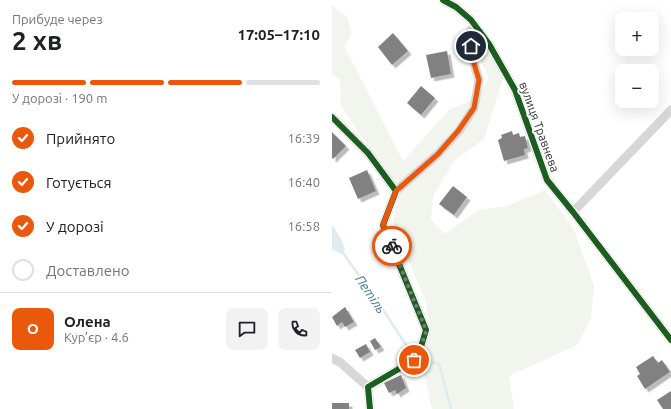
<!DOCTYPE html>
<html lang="uk">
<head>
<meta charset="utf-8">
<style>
  :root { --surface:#fff; --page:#f2f2f2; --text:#202124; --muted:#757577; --line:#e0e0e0; --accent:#ea580c }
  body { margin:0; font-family:Ubuntu,sans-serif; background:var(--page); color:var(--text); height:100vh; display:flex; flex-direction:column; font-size:15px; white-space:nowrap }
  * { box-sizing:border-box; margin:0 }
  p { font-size:13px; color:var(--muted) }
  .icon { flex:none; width:22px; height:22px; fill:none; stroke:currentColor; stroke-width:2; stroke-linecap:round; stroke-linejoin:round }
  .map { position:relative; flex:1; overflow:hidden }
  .side { display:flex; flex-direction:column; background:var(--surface); width:332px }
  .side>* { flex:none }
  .tools { position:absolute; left:283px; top:12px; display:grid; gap:8px }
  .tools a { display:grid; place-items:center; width:44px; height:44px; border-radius:8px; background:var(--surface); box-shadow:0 4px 16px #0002; font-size:20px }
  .pin { position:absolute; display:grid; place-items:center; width:34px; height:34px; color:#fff; margin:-17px; border:2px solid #fff; border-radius:50%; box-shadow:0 1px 4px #0007 }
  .courier { position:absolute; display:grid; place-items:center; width:40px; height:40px; margin:-20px; border:3px solid #ea580c; border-radius:50%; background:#fff; color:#222; box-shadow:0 1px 5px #0007 }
  .head em { font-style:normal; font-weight:700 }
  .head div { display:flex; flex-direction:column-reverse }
  .head { display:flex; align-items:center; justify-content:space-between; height:68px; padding:0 12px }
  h1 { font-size:26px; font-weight:700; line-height:30px }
  .bar { display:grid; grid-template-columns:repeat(4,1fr); gap:6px 4px; align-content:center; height:48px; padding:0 12px }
  .bar i { height:5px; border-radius:3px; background:var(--line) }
  .bar .selected { background:var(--accent) }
  .bar p { grid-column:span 4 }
  .line { display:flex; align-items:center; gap:10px; padding:0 12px; border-top:1px solid var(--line) }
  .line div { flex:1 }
  .round { display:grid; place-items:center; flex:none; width:42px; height:42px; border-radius:8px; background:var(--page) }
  ol { padding:0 12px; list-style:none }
  li { display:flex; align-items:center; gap:12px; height:44px }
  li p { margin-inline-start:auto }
  li .icon { padding:4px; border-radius:50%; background:var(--accent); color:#fff; stroke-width:4 }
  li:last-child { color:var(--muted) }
  li i { width:22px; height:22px; border:2px solid var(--line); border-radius:50% }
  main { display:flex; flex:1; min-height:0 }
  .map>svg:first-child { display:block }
</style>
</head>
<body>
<main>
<section class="side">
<div class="head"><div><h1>2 хв</h1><p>Прибуде через</p></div><em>17:05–17:10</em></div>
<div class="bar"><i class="selected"></i><i class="selected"></i><i class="selected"></i><i></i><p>У дорозі · 190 m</p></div>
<ol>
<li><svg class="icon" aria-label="check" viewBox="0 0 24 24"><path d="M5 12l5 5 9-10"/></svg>Прийнято<p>16:39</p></li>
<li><svg class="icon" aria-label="check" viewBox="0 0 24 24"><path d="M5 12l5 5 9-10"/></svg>Готується<p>16:40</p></li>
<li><svg class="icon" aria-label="check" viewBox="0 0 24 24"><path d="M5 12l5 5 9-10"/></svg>У дорозі<p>16:58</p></li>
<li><i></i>Доставлено</li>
</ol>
<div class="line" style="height:72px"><b class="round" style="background:var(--accent);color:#fff">О</b><div><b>Олена</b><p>Кур’єр · 4.6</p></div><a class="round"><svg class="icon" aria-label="chat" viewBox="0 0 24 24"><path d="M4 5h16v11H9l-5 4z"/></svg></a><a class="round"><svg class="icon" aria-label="phone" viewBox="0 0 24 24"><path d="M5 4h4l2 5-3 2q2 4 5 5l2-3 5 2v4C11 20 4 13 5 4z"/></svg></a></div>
</section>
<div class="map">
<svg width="339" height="409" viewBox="0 0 339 409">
  <defs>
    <filter id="shadow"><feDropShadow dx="3.5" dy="3.5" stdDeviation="0" flood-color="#0004"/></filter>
  </defs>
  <rect width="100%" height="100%" fill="#fff"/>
  <path fill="#f1f5ed" d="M0 5 16 18 19 35 12 46 71 161 117 110 146 97 157 77 142 49 146 42 163 59 171 78 152 139 123 160 101 196 99 219 113 234 146 210 175 206 213 190 242 230 262 286 259 319 245 345 177 376 182 409H100L88 355 99 331 94 302 61 223 67 191 9 106 8 80 0 73Z"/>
  <path fill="#ddebf3" d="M0 225C6 233 10 240 13 250L9 254 0 249Z"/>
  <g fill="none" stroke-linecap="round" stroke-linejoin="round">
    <path stroke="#ddebf3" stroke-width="2.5" d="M9 250 46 302 78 351
      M89 359 107 364 119 409"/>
  </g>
  <path fill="#818181" filter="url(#shadow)" d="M61 33 76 51 60 65 46 47Z
    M115 51 119 74 99 78 94 55Z
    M89 86 103 98 89 115 75 103Z
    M180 131 181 135 187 133 188 137 193 136 196 148 192 149 193 155 172 161 166 140 170 138 169 135Z
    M0 132 14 146 1 159 0 158Z
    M35 170 44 191 26 199 17 178Z
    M121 186 135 197 122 215 107 204Z
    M13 307 22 322 13 327 10 322 5 326 0 317Z
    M43 338 49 347 43 350 38 341Z
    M34 344 38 352 28 358 23 350Z
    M321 356 326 363 330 360 338 372 313 389 305 376 308 374 304 367Z
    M69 375 74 388 65 394 63 390 57 393 52 383Z
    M339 391V409H331L325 400Z
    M0 403H17V409H0Z"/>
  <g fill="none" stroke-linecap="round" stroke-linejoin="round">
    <path stroke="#d7d7d7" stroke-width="9" d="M111 0 124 7 139 20 157 44 183 90 215 180 241 212 339 340
      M0 117 36 153 64 191 51 225 94 330 89 347 82 360 36 387 38 409
      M64 191 106 154 127 131 142 108 147 80 141 60 138 31 143 26
      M241 212 339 110
      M0 358 9 363 36 387"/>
    <defs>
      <path id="cycleway" d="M111 0 124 7 139 20 157 44 183 90 215 180 241 212 339 340
        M0 117 36 153 64 191 51 225 94 330 89 347 82 360 36 387 38 409"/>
    </defs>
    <use href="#cycleway" stroke="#fff" stroke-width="8"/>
    <use href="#cycleway" stroke="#1b5e20" stroke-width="6"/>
  </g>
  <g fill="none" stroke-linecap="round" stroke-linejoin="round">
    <path stroke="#7a7a7a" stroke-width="4" stroke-dasharray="0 7.2" d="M60 246 94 330 93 336 82 360"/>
    <path stroke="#ea580c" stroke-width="5" d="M60 246 51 225 64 191 106 154 126 131 142 108 147 80 141 60 139 46"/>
  </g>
  <g text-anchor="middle" stroke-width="4" stroke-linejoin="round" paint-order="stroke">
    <g font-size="12" fill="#333" stroke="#fff">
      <text transform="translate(207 127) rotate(70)" y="4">вулиця Травнева</text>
    </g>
    <g font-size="13" font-style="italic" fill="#3f7597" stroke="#fff">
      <text transform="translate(39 294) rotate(56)" y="5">Петіль</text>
    </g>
  </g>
</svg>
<div class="tools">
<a>+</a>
<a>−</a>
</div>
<div class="pin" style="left:82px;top:360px;background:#ea580c"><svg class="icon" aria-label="bag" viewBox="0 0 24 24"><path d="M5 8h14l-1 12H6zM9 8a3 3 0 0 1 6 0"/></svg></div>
<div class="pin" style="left:139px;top:46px;background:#1f2937"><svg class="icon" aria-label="home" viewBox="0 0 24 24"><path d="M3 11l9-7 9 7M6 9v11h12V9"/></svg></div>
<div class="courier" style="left:60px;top:246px"><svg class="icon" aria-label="bike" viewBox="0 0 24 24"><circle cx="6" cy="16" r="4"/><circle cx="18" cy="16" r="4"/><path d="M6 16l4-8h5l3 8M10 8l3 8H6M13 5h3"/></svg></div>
</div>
</main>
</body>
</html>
